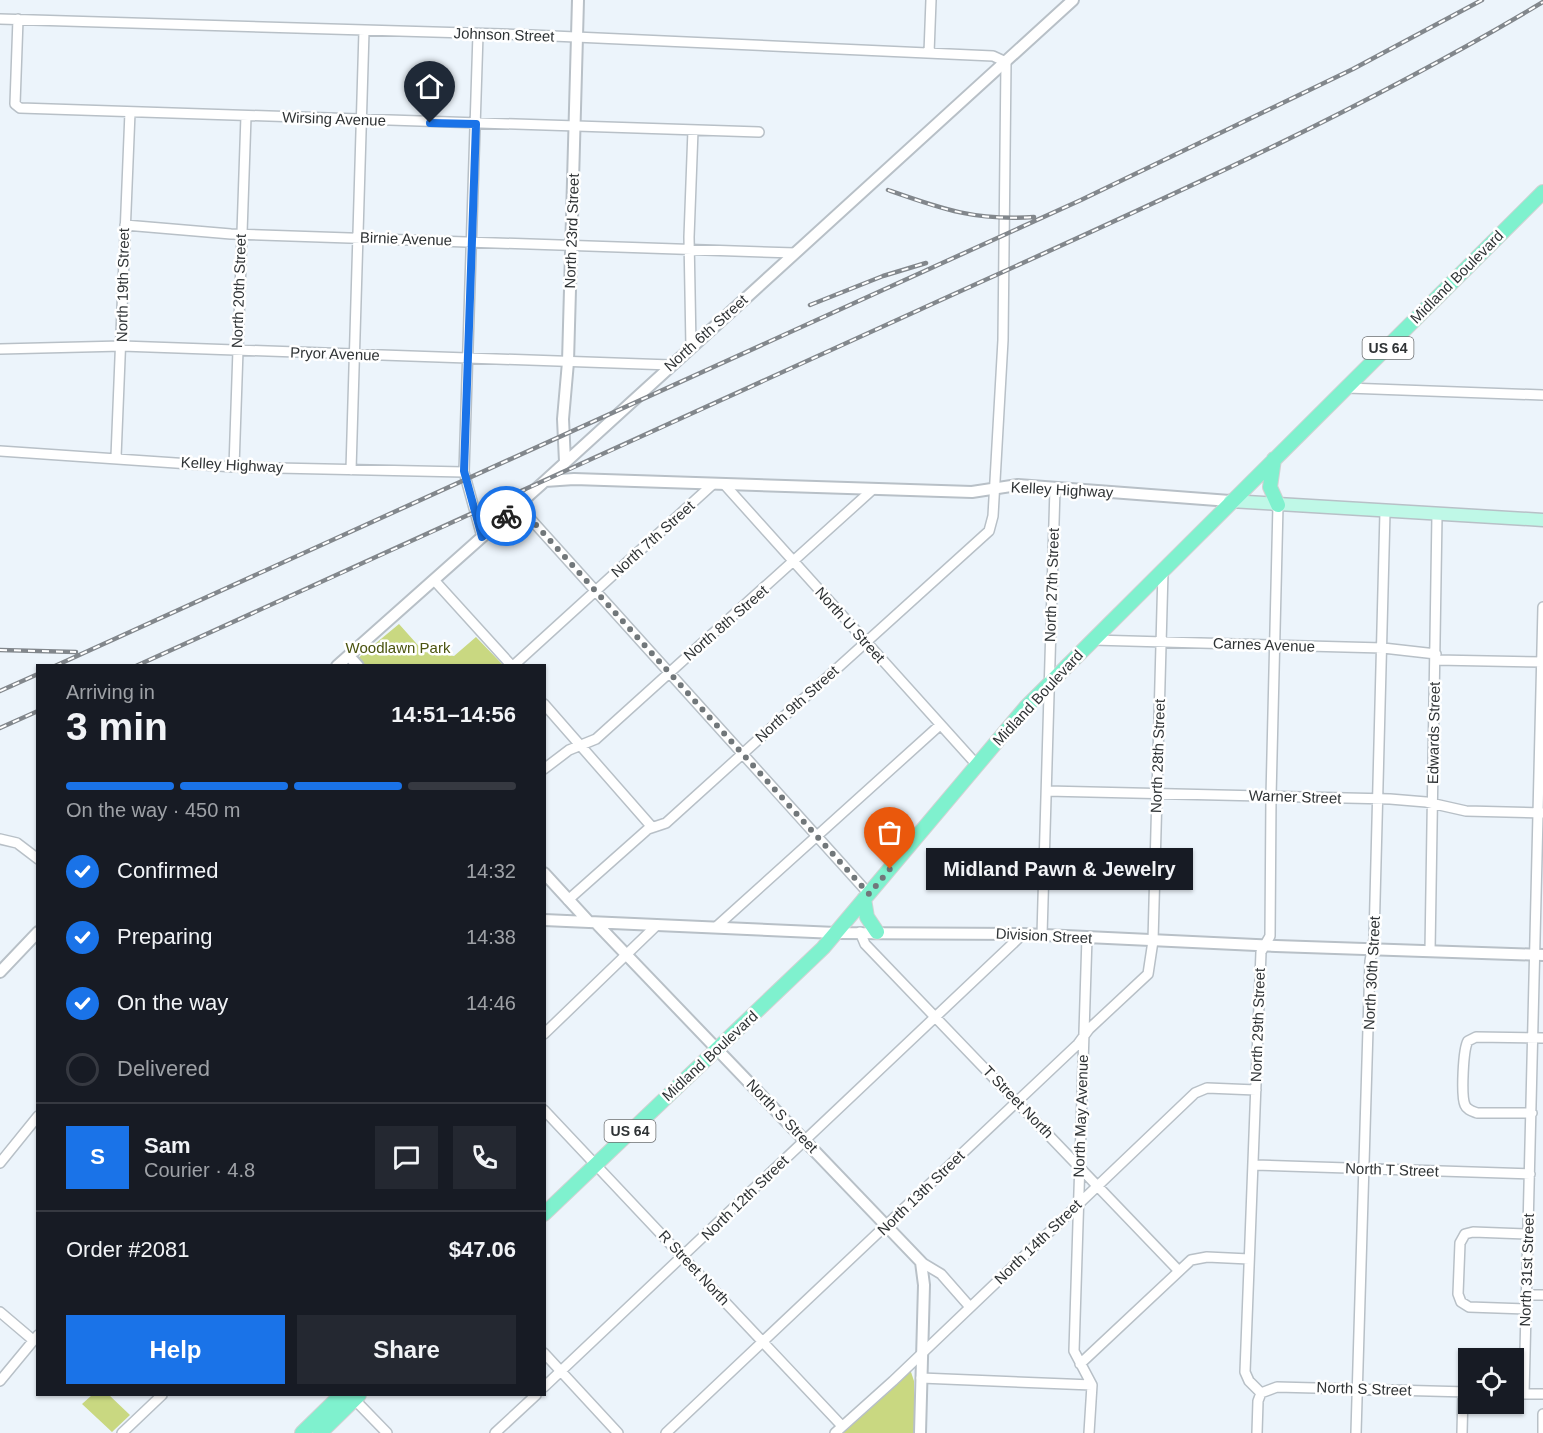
<!DOCTYPE html>
<html lang="en">
<head>
<meta charset="utf-8">
<style>
  :root { --surface:#171b24; --page:#242831; --text:#f1f3f6; --muted:#9ea1a6; --line:#363941; --accent:#1a73e8 }
  body { margin:0; font-family:Helvetica,sans-serif; background:var(--page); color:var(--text); height:100vh; display:flex; flex-direction:column; font-size:22px; white-space:nowrap }
  * { box-sizing:border-box; margin:0 }
  p { font-size:20px; color:var(--muted) }
  .icon { flex:none; width:33px; height:33px; fill:none; stroke:currentColor; stroke-width:2; stroke-linecap:round; stroke-linejoin:round }
  .map { position:relative; flex:1; overflow:hidden }
  .side { position:absolute; left:36px; top:664px; width:510px; height:732px; display:flex; flex-direction:column; background:var(--surface); border-radius:0px; box-shadow:0 2px 4px #0004 }
  .side>* { flex:none }
  .controls { position:absolute; left:1458px; top:1348px; display:grid; gap:12px }
  .controls a { display:grid; place-items:center; width:66px; height:66px; border-radius:0px; background:var(--surface); box-shadow:0 2px 4px #0004; font-size:30px }
  .pin { position:absolute; display:grid; place-items:center; width:51px; height:51px; color:#fff; margin:-62px -26px; border-radius:50% 50% 50% 0; rotate:-45deg; box-shadow:0 0 6px #0007 }
  .pin .icon { rotate:45deg }
  .courier { position:absolute; display:grid; place-items:center; width:60px; height:60px; margin:-30px; border:4px solid #1a73e8; border-radius:50%; background:#fff; color:#222; box-shadow:0 2px 8px #0007 }
  .bubble { position:absolute; height:42px; border-radius:0px; background:var(--surface); box-shadow:0 2px 4px #0004; font-size:20px; font-weight:800; line-height:42px; text-align:center }
  .summary em { font-style:normal; font-weight:800 }
  .summary div { display:flex; flex-direction:column-reverse }
  .summary { display:flex; align-items:center; justify-content:space-between; height:102px; padding:0 30px }
  h1 { font-size:39px; font-weight:800; line-height:45px }
  .bar { display:grid; grid-template-columns:repeat(4,1fr); gap:9px 6px; align-content:center; height:72px; padding:0 30px }
  .bar i { height:8px; border-radius:4px; background:var(--line) }
  .bar .active { background:var(--accent) }
  .bar p { grid-column:span 4 }
  .line { display:flex; align-items:center; gap:15px; padding:0 30px; border-top:2px solid var(--line) }
  .line div { flex:1 }
  .round { display:grid; place-items:center; flex:none; width:63px; height:63px; border-radius:0px; background:var(--page) }
  ol { padding:0 30px; list-style:none }
  li { display:flex; align-items:center; gap:18px; height:66px }
  li p { margin-inline-start:auto }
  li .icon { padding:6px; border-radius:50%; background:var(--accent); color:#fff; stroke-width:4 }
  li:last-child { color:var(--muted) }
  li i { width:33px; height:33px; border:3px solid var(--line); border-radius:50% }
  .cta { display:flex; gap:12px; margin-top:auto; padding:12px 30px }
  .cta a { flex:1; height:69px; border-radius:0px; background:var(--accent); color:#fff; font-size:24px; font-weight:800; line-height:69px; text-align:center }
  .cta a+a { background:var(--page); color:var(--text) }
  .map>svg:first-child { display:block }
</style>
</head>
<body>
<div class="map">
<svg width="1543" height="1433" viewBox="0 0 1543 1433">
  <rect width="100%" height="100%" fill="#ecf4fb"/>
  <path fill="#c9d881" d="M399 624 424 652 454 656 476 637 504 666H365L358 658Z
    M910 1369 914 1381V1433H843Z
    M92 1395H109L130 1415 112 1432 82 1404Z"/>
  <g fill="none" stroke-linecap="round" stroke-linejoin="round">
    <defs>
      <path id="minor" d="M0 19 531 35 993 56 1006 62 1003 340 993 516 989 531 666 823 648 829 568 900
        M18 19 15 104 20 108 759 132
        M478 34 464 472 482 537
        M929 53 931 0
        M125 225 231 234 795 253
        M691 347 689 237 693 130
        M0 349 122 346 671 365
        M1347 388 1543 395
        M0 451 234 467 464 472
        M116 457 130 112
        M234 467 246 116
        M351 470 364 31
        M724 484 977 765
        M518 505 869 894
        M434 580 512 666
        M1093 640 1383 648 1436 654
        M1436 660 1543 662
        M513 666 713 484
        M544 704 651 826
        M544 769 569 750 596 739 872 490
        M1047 791 1390 799 1426 802 1466 811 1543 813
        M0 839 17 843 38 859
        M716 927 940 725
        M860 932 865 944 1179 1271
        M1042 935 1055 488
        M1087 937 1074 1351 1092 1385 1089 1433
        M1430 951 1437 515
        M544 1034 657 925
        M544 1110 842 1426
        M1532 1113H1477C1472 1111 1467 1110 1465 1105 1461 1096 1463 1049 1468 1041L1476 1037 1543 1038
        M0 1163 38 1116
        M1254 1165 1530 1174
        M921 1262 941 1274 970 1307
        M1527 1295H1543
        M1527 1309 1469 1307 1461 1302 1458 1294 1460 1243 1465 1234 1473 1232 1528 1234
        M0 1312 33 1340
        M544 1353 618 1433
        M1080 1364 1191 1260 1207 1257 1249 1259
        M921 1378 1092 1385
        M0 1381 38 1335
        M544 1387 1023 934
        M1261 1393 1249 1381 1245 1372 1261 952 1270 936 1271 797 1278 505
        M1261 1393 1277 1387 1468 1392
        M1514 1394H1543
        M1524 1394 1543 607
        M352 1397 387 1433
        M122 1433 162 1395
        M495 1433 536 1395
        M666 1433 1078 1044 1089 1029 1148 974 1153 941 1163 571
        M835 1433 893 1381 1195 1093 1207 1088 1256 1090
        M1257 1433 1258 1401 1261 1393
        M1356 1433 1370 961 1374 939 1385 512
        M1462 1433 1463 1392
        M1543 1433V1414"/>
      <path id="tertiary" d="M565 462 563 419 568 362 578 0
        M545 481 574 479 972 492 1018 485 1230 501
        M349 656 358 666
        M337 666 545 481 1073 0
        M544 873 589 922
        M544 920 836 933 1023 934 1276 946 1543 955
        M596 923 921 1262 924 1285 920 1433
        M0 972 38 932"/>
      <path id="secondary" d="M1230 501 1543 520"/>
      <path id="primary" d="M1274 459 1270 487 1278 505
        M864 899 867 917 877 932
        M544 1214 823 948 1026 707 1543 192
        M302 1433 341 1395
        M320 1433 359 1395"/>
    </defs>
    <use href="#minor" stroke="#b8c0c7" stroke-width="12"/>
    <use href="#tertiary" stroke="#b8c0c7" stroke-width="14"/>
    <use href="#secondary" stroke="#b8c0c7" stroke-width="15"/>
    <use href="#primary" stroke="#d1d2d3" stroke-width="16"/>
    <use href="#minor" stroke="#fff" stroke-width="9"/>
    <use href="#tertiary" stroke="#fff" stroke-width="10"/>
    <use href="#secondary" stroke="#bff8e7" stroke-width="12"/>
    <use href="#primary" stroke="#7ff1ce" stroke-width="14"/>
    <defs>
      <path id="rail" d="M888 190C942 209 975 221 1034 217
        M810 305 883 276 926 263
        M0 650 76 652
        M55 666 1081 200 1353 69 1482 0
        M136 666C397 548 658 429 919 310 1130 214 1344 121 1543 2
        M0 691 38 674
        M0 728 38 711"/>
    </defs>
    <use href="#rail" stroke="#82878c" stroke-width="4.5"/>
    <use href="#rail" stroke="#fff" stroke-width="2" stroke-dasharray="7" stroke-linecap="butt"/>
  </g>
  <g fill="none" stroke-linecap="round" stroke-linejoin="round">
    <path stroke="#71777a" stroke-width="6" stroke-dasharray="0 10.8" d="M506 516 518 505 869 894 890 869"/>
    <path stroke="#1a73e8" stroke-width="8" d="M430 123 476 124 464 471 482 537 506 516"/>
  </g>
  <g text-anchor="middle" stroke-width="5" stroke-linejoin="round" paint-order="stroke">
    <g fill="#fff" stroke="#6d7072" stroke-width="1.5">
      <rect x="1362.5" y="337" width="51" height="22" rx="4.5"/>
      <rect x="604.5" y="1120" width="51" height="22" rx="4.5"/>
    </g>
    <g font-size="14" font-weight="bold" fill="#2f3335">
      <text x="1388" y="353">US 64</text>
      <text x="630" y="1136">US 64</text>
    </g>
    <g font-size="15" fill="#2f3335" stroke="#fff">
      <text transform="translate(504 35) rotate(2)" y="5">Johnson Street</text>
      <text transform="translate(334 119) rotate(2)" y="5">Wirsing Avenue</text>
      <text transform="translate(572 231) rotate(-88)" y="5">North 23rd Street</text>
      <text transform="translate(406 239) rotate(2)" y="5">Birnie Avenue</text>
      <text transform="translate(1457 277) rotate(-45)" y="5">Midland Boulevard</text>
      <text transform="translate(123 285) rotate(-89)" y="5">North 19th Street</text>
      <text transform="translate(239 291) rotate(-88)" y="5">North 20th Street</text>
      <text transform="translate(706 333) rotate(-42)" y="5">North 6th Street</text>
      <text transform="translate(335 354) rotate(2)" y="5">Pryor Avenue</text>
      <text transform="translate(232 465) rotate(3)" y="5">Kelley Highway</text>
      <text transform="translate(1062 490) rotate(3)" y="5">Kelley Highway</text>
      <text transform="translate(653 539) rotate(-42)" y="5">North 7th Street</text>
      <text transform="translate(1052 585) rotate(-88)" y="5">North 27th Street</text>
      <text transform="translate(726 623) rotate(-41)" y="5">North 8th Street</text>
      <text transform="translate(850 625) rotate(48)" y="5">North U Street</text>
      <text transform="translate(1264 645) rotate(2)" y="5">Carnes Avenue</text>
      <text transform="translate(1038 698) rotate(-47)" y="5">Midland Boulevard</text>
      <text transform="translate(797 704) rotate(-42)" y="5">North 9th Street</text>
      <text transform="translate(1434 733) rotate(-89)" y="5">Edwards Street</text>
      <text transform="translate(1158 756) rotate(-88)" y="5">North 28th Street</text>
      <text transform="translate(1295 797) rotate(2)" y="5">Warner Street</text>
      <text transform="translate(1044 936) rotate(3)" y="5">Division Street</text>
      <text transform="translate(1372 973) rotate(-87)" y="5">North 30th Street</text>
      <text transform="translate(1258 1025) rotate(-88)" y="5">North 29th Street</text>
      <text transform="translate(710 1056) rotate(-43)" y="5">Midland Boulevard</text>
      <text transform="translate(1018 1102) rotate(46)" y="5">T Street North</text>
      <text transform="translate(782 1116) rotate(46)" y="5">North S Street</text>
      <text transform="translate(1081 1116) rotate(-88)" y="5">North May Avenue</text>
      <text transform="translate(1392 1170) rotate(2)" y="5">North T Street</text>
      <text transform="translate(921 1193) rotate(-44)" y="5">North 13th Street</text>
      <text transform="translate(745 1198) rotate(-44)" y="5">North 12th Street</text>
      <text transform="translate(1038 1242) rotate(-44)" y="5">North 14th Street</text>
      <text transform="translate(694 1268) rotate(47)" y="5">R Street North</text>
      <text transform="translate(1527 1270) rotate(-88)" y="5">North 31st Street</text>
      <text transform="translate(1364 1389) rotate(2)" y="5">North S Street</text>
    </g>
    <g font-size="15" fill="#4b540f" stroke="#fff">
      <text x="398" y="653">Woodlawn Park</text>
    </g>
  </g>
</svg>
<div class="controls">
<a><svg class="icon" aria-label="locate" viewBox="0 0 24 24"><circle cx="12" cy="12" r="6"/><path d="M12 2v4M12 18v4M2 12h4M18 12h4"/></svg></a>
</div>
<div class="pin" style="left:890px;top:869px;background:#ea580c"><svg class="icon" aria-label="bag" viewBox="0 0 24 24"><path d="M5 8h14l-1 12H6zM9 8a3 3 0 0 1 6 0"/></svg></div>
<div class="pin" style="left:430px;top:123px;background:#1f2937"><svg class="icon" aria-label="home" viewBox="0 0 24 24"><path d="M3 11l9-7 9 7M6 9v11h12V9"/></svg></div>
<div class="courier" style="left:506px;top:516px"><svg class="icon" aria-label="bike" viewBox="0 0 24 24"><circle cx="6" cy="16" r="4"/><circle cx="18" cy="16" r="4"/><path d="M6 16l4-8h5l3 8M10 8l3 8H6M13 5h3"/></svg></div>
<div class="bubble" style="left:926px;top:848px;width:267px">Midland Pawn &amp; Jewelry</div>
<section class="side">
<div class="summary"><div><h1>3 min</h1><p>Arriving in</p></div><em>14:51–14:56</em></div>
<div class="bar"><i class="active"></i><i class="active"></i><i class="active"></i><i></i><p>On the way · 450 m</p></div>
<ol>
<li><svg class="icon" aria-label="check" viewBox="0 0 24 24"><path d="M5 12l5 5 9-10"/></svg>Confirmed<p>14:32</p></li>
<li><svg class="icon" aria-label="check" viewBox="0 0 24 24"><path d="M5 12l5 5 9-10"/></svg>Preparing<p>14:38</p></li>
<li><svg class="icon" aria-label="check" viewBox="0 0 24 24"><path d="M5 12l5 5 9-10"/></svg>On the way<p>14:46</p></li>
<li><i></i>Delivered</li>
</ol>
<div class="line" style="height:108px"><b class="round" style="background:var(--accent);color:#fff">S</b><div><b>Sam</b><p>Courier · 4.8</p></div><a class="round"><svg class="icon" aria-label="chat" viewBox="0 0 24 24"><path d="M4 5h16v11H9l-5 4z"/></svg></a><a class="round"><svg class="icon" aria-label="phone" viewBox="0 0 24 24"><path d="M5 4h4l2 5-3 2q2 4 5 5l2-3 5 2v4C11 20 4 13 5 4z"/></svg></a></div>
<div class="line" style="height:78px"><div>Order #2081</div><b>$47.06</b></div>
<div class="cta"><a>Help</a><a>Share</a></div>
</section>
</div>
</body>
</html>
